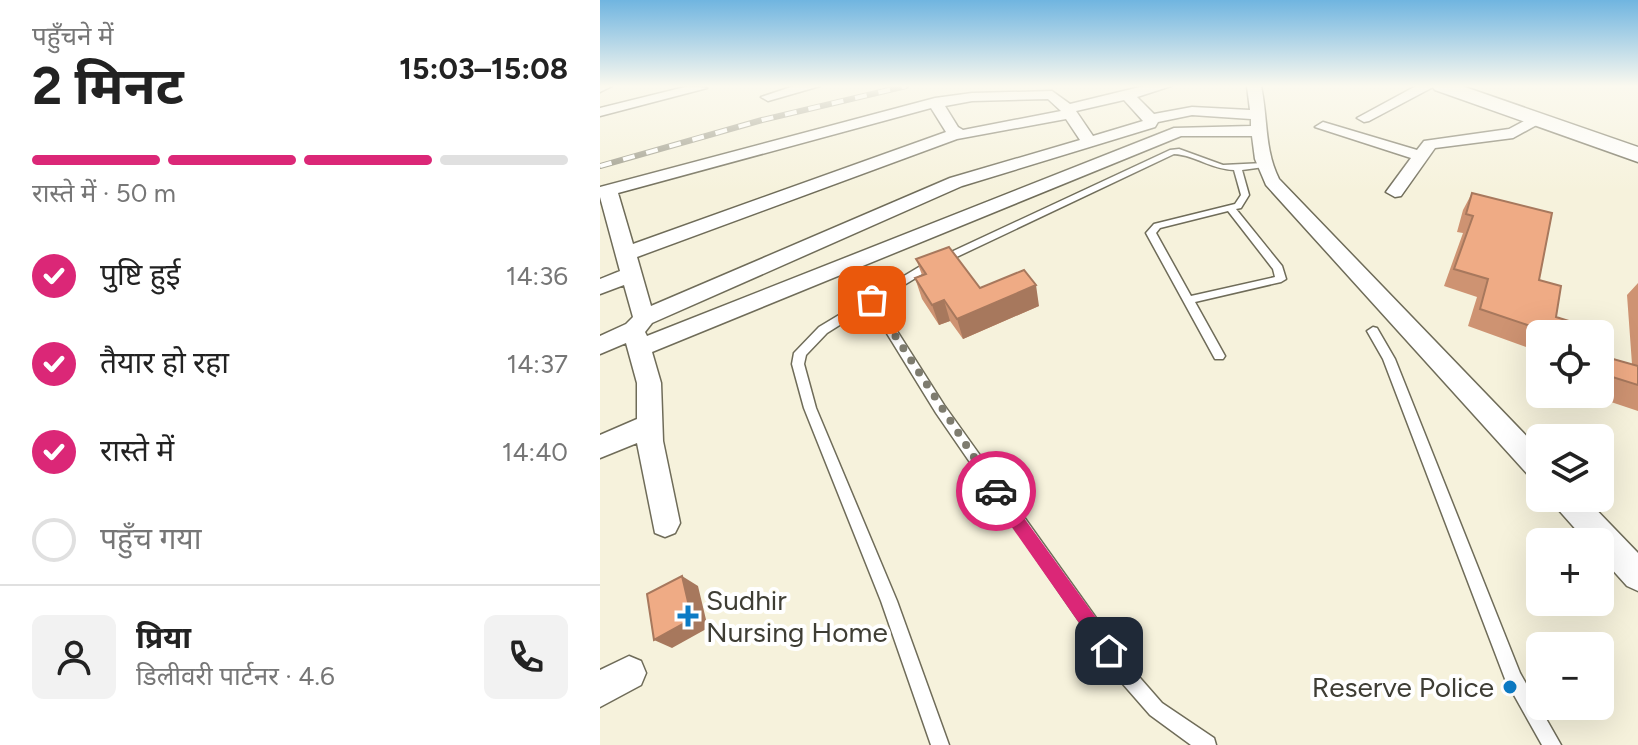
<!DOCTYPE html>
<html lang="hi">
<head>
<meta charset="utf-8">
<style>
  :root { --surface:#fff; --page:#f2f2f2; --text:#222; --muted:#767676; --line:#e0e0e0; --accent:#db2777 }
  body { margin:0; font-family:Figtree,"Noto Sans Devanagari",sans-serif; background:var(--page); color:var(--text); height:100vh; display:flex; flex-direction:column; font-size:30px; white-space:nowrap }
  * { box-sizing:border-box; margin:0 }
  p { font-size:26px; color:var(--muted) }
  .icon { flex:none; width:44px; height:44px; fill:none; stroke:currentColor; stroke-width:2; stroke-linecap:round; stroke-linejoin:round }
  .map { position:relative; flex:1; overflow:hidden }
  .panel { display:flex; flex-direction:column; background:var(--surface); width:600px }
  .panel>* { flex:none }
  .buttons { position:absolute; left:926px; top:320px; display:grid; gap:16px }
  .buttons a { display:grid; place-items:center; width:88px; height:88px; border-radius:12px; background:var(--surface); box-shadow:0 8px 32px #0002; font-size:40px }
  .pin { position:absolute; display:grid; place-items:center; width:68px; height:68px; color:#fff; margin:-34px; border-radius:16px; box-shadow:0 4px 12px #0006 }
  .courier { position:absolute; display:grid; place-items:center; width:80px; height:80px; margin:-40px; border:6px solid #db2777; border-radius:50%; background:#fff; color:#222; box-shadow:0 2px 10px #0007 }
  .head em { font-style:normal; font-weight:700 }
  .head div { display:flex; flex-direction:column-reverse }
  .head { display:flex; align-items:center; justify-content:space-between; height:136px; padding:0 32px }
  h1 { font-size:52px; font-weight:700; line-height:60px }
  .bar { display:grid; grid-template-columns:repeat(4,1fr); gap:12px 8px; align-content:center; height:96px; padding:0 32px }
  .bar i { height:10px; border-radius:6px; background:var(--line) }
  .bar .on { background:var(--accent) }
  .bar p { grid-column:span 4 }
  .line { display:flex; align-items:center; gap:20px; padding:0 32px; border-top:2px solid var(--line) }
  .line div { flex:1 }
  .round { display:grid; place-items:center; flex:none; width:84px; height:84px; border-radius:12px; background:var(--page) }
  ol { padding:0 32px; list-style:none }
  li { display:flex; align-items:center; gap:24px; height:88px }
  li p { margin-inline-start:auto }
  li .icon { padding:8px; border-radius:50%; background:var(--accent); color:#fff; stroke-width:4 }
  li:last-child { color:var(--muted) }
  li i { width:44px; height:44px; border:4px solid var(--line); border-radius:50% }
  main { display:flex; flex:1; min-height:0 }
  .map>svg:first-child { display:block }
</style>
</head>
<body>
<main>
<section class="panel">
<div class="head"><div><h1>2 मिनट</h1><p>पहुँचने में</p></div><em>15:03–15:08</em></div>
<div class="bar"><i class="on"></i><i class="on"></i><i class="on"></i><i></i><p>रास्ते में · 50 m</p></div>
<ol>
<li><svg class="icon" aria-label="check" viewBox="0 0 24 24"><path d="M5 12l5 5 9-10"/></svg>पुष्टि हुई<p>14:36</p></li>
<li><svg class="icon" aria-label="check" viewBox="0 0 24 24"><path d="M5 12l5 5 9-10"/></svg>तैयार हो रहा<p>14:37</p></li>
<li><svg class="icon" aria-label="check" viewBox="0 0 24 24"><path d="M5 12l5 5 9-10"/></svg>रास्ते में<p>14:40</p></li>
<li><i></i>पहुँच गया</li>
</ol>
<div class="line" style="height:144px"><a class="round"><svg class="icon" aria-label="person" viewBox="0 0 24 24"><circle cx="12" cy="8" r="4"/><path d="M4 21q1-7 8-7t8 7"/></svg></a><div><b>प्रिया</b><p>डिलीवरी पार्टनर · 4.6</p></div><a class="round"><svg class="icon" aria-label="phone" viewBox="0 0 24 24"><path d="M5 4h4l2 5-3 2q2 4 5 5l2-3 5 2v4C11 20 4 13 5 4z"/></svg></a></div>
</section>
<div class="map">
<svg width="1038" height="745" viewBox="0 0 1038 745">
  <rect width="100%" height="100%" fill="#f6f2dc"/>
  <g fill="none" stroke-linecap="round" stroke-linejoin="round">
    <defs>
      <path id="lane" d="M579 149 623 165 664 163 668 165 664 167 642 170 649 195 641 208 636 209 682 266 686 279 681 282 595 302 625 356 623 359H615L546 233 554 224 635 204 641 195 634 170C610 169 595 155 574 154L327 271 278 301 344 405 534 671 562 703 614 738 616 745H591L550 715 522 683 336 413 270 306 227 333 206 355 204 364 216 408 297 601 349 745H331L281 601 204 408 192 364 194 353 219 327 319 267 570 150ZM628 211 673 269 675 277 591 296 556 233 560 228Z
        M773 327 777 328 795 359 920 673 961 745H942L905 679 783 359 767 331Z"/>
      <path id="street" d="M0 86H12L0 92Z
        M89 86 107 88 0 116V108Z
        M194 86H220L168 101 161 97Z
        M544 86H571L537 97 554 114 592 107 650 110 647 86H661C668 118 664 149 679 179L940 450V481L930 477 666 185 655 159 652 136H581L52 352 61 383 63 441 80 523 75 533 65 537 55 533 37 443 0 458V435L37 419V383L26 343 0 354V336L26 324 33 317 24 285 0 294V279L20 271 0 197V187L335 98 372 93 452 91 470 104ZM448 99 461 111 363 130 358 127 345 106 372 101ZM524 100 543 121 493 136 476 111ZM331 108 346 132 33 244 18 193ZM592 115 651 119V126L574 128 47 336 45 332 52 323 362 186 555 127 558 122ZM466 119 480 140 350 178 51 306 37 257 357 139Z
        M816 86H835L769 121 764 122 757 118Z
        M937 114 942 116V122L913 138 835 148 801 196 795 197 786 192 811 158 715 127 723 122 817 150 824 141 909 129Z
        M952 498H985L1038 553V591L1027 586 1000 556V542H987L956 507Z
        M29 656 41 661 46 673 41 685 0 707V670Z"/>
      <path id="secondary" d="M832 86H862L1038 147V162L835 90Z"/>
    </defs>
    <use href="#lane" stroke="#6f6c59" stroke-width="3"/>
    <use href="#street" stroke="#6f6c59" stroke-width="3"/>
    <use href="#secondary" stroke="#6f6c59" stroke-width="3"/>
    <use href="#lane" fill="#fff" fill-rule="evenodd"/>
    <use href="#street" fill="#fff" fill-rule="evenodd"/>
    <use href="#secondary" fill="#fff" fill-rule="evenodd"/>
    <defs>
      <path id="rail" d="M0 166 162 120 306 86"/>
    </defs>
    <use href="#rail" stroke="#999787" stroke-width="6"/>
    <use href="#rail" stroke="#fff" stroke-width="4" stroke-dasharray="12" stroke-linecap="butt"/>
  </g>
  <path fill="#ce9372" d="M872 193 939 280 956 317 970 334H940V352L868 326 877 297 844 286 863 233 857 232 863 210Z
    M316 259 380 288 439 306 363 339 350 321 339 325 322 299 315 278 322 275Z
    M1038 283V411L987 394H1000V363L1006 357 1032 364 1027 295Z"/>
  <path fill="#a7785d" d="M436 285 439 306 363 339 357 319Z
    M344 300 350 321 339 325 332 305Z
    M82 576 98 586 108 628 72 648 54 640Z"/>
  <path fill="#efab85" stroke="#a7785d" stroke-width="2" d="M872 193 952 213 939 280 961 286 956 317 972 322 970 334H954L880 309 888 279 854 269 873 216 866 214Z
    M349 247 380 288 424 270 436 285 357 319 344 300 332 305 315 278 326 274 316 259Z
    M1006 357 1038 366V385L1006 375Z
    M82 576 92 619 54 640 47 594Z"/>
  <linearGradient id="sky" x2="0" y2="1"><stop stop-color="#70b5e0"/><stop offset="0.45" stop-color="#fbf9ef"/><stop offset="1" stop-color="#fbf9ef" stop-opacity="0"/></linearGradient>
  <rect width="1038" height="191" fill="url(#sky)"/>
  <path fill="#db2777" d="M396 484 401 486 515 644 518 651 515 657 509 660 503 657 390 496 388 491Z"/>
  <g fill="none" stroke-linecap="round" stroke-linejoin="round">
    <path stroke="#7e7c6f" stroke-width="8" stroke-dasharray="0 14.4" d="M272 300 396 491"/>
  </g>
  <g fill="#0c7bc5" stroke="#fff" stroke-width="3">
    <path d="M84 604h8v8h8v8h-8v8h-8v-8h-8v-8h8z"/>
    <circle cx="910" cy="687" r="8"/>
  </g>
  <g text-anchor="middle" stroke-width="8" stroke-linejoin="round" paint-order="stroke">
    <g font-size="28" fill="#3e3d34" stroke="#fff" text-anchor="start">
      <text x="106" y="610">Sudhir<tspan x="106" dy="32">Nursing Home</tspan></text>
      <text x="894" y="697" text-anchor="end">Reserve Police</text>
    </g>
  </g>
</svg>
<div class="buttons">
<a><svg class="icon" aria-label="locate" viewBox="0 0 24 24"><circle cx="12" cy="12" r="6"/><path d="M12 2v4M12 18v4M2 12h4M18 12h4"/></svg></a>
<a><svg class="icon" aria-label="layers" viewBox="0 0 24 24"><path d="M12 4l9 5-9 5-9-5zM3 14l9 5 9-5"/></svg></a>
<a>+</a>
<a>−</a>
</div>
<div class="pin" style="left:272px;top:300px;background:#ea580c"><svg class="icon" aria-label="bag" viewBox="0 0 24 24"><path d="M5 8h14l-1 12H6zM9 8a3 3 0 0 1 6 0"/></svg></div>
<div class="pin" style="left:509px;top:651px;background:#1f2937"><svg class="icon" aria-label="home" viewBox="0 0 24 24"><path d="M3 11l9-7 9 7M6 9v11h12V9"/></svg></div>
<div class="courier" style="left:396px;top:491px"><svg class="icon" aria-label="car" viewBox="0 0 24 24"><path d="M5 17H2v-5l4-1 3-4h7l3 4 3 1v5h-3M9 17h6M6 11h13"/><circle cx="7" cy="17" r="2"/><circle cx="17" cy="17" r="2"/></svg></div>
</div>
</main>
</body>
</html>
